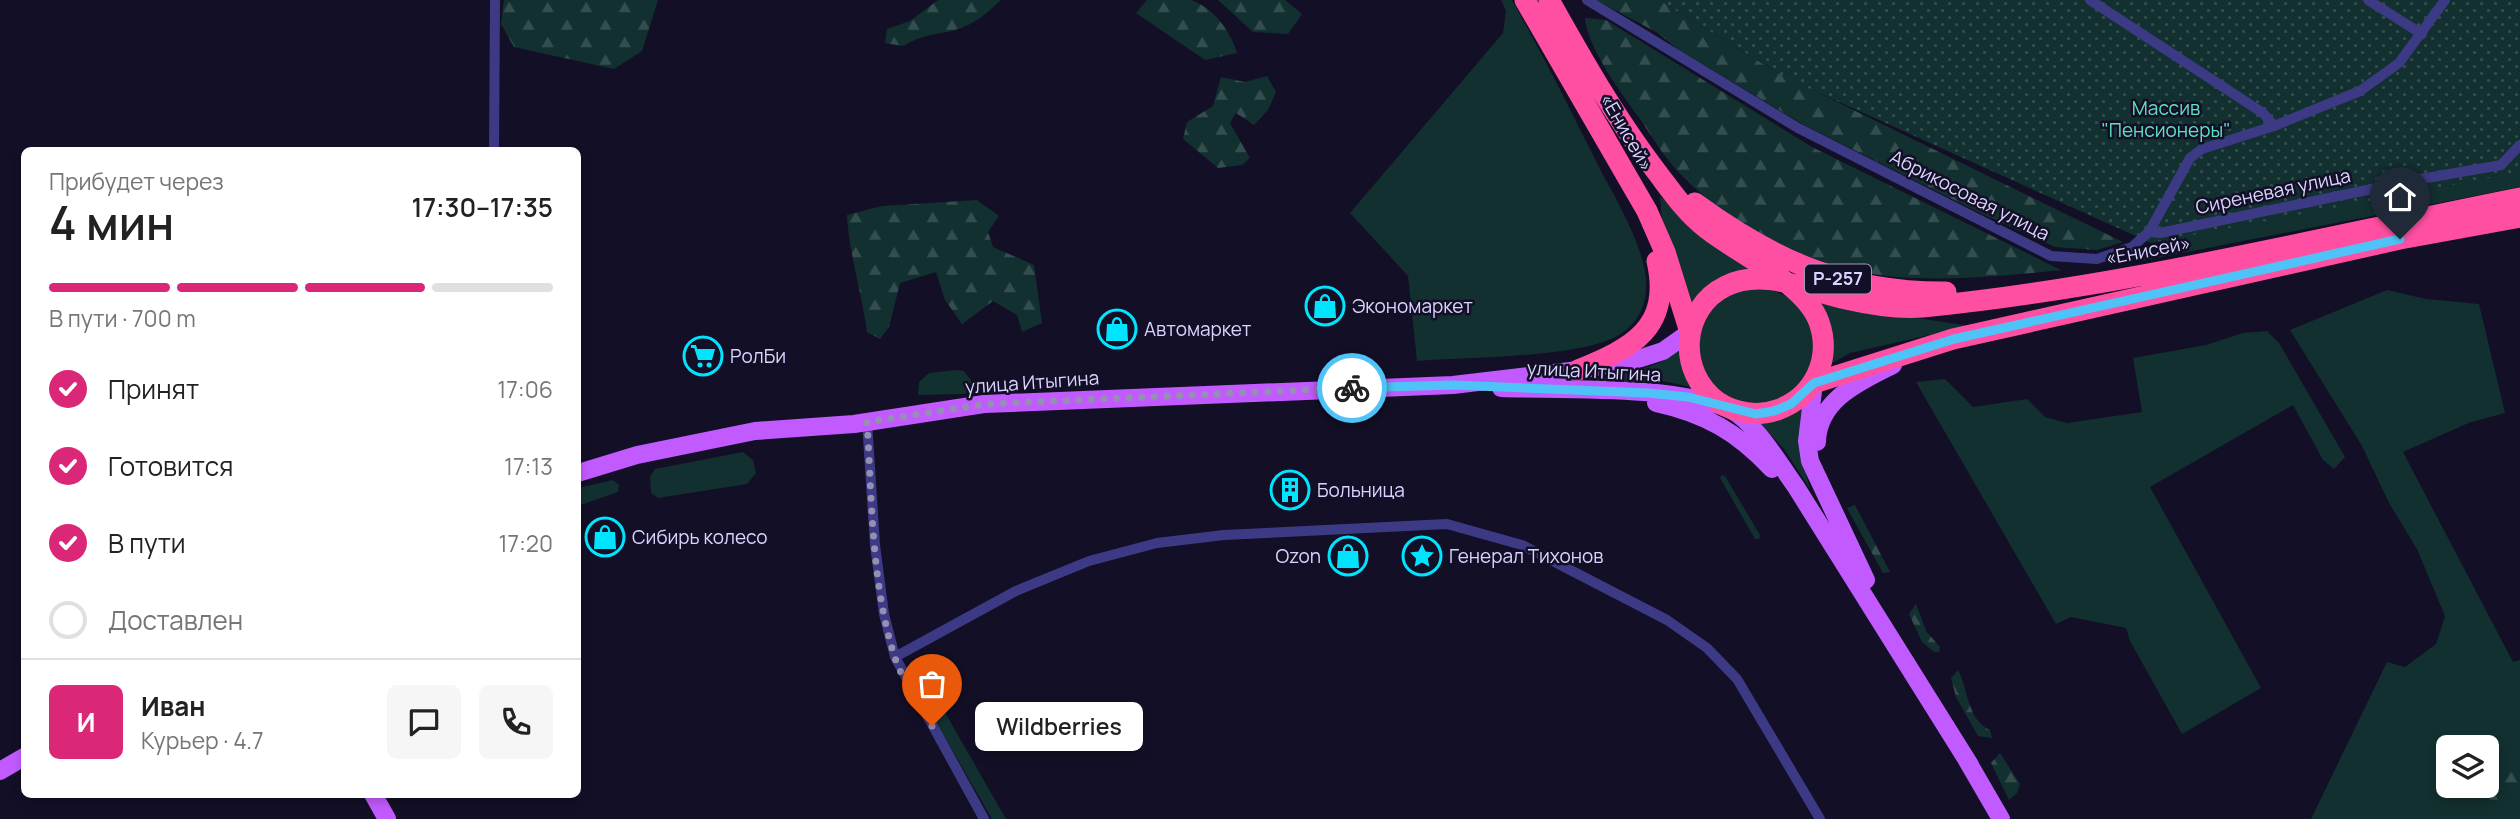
<!DOCTYPE html>
<html lang="ru">
<head>
<meta charset="utf-8">
<style>
  :root { --surface:#fff; --page:#f6f6f6; --text:#222; --muted:#767676; --line:#e0e0e0; --accent:#db2777 }
  body { margin:0; font-family:Manrope,sans-serif; background:var(--page); color:var(--text); height:100vh; display:flex; flex-direction:column; font-size:26px; white-space:nowrap }
  * { box-sizing:border-box; margin:0 }
  p { font-size:23px; color:var(--muted) }
  .icon { flex:none; width:38px; height:38px; fill:none; stroke:currentColor; stroke-width:2; stroke-linecap:round; stroke-linejoin:round }
  .map { position:relative; flex:1; overflow:hidden }
  .details { position:absolute; left:21px; top:147px; width:560px; height:651px; display:flex; flex-direction:column; background:var(--surface); border-radius:10px; box-shadow:0 4px 10px #0003 }
  .details>* { flex:none }
  .tools { position:absolute; left:2436px; top:735px; display:grid; gap:14px }
  .tools a { display:grid; place-items:center; width:63px; height:63px; border-radius:10px; background:var(--surface); box-shadow:0 4px 10px #0003; font-size:35px }
  .pin { position:absolute; display:grid; place-items:center; width:60px; height:60px; color:#fff; margin:-72px -30px; border-radius:50% 50% 50% 0; rotate:-45deg; box-shadow:0 0 7px #0007 }
  .pin .icon { rotate:45deg }
  .courier { position:absolute; display:grid; place-items:center; width:70px; height:70px; margin:-35px; border:5px solid #4fc3f7; border-radius:50%; background:#fff; color:#222; box-shadow:0 2px 9px #0007 }
  .bubble { position:absolute; height:49px; border-radius:10px; background:var(--surface); box-shadow:0 4px 10px #0003; font-size:23px; font-weight:600; line-height:49px; text-align:center }
  .headline em { font-style:normal; font-weight:600 }
  .headline div { display:flex; flex-direction:column-reverse }
  .headline { display:flex; align-items:center; justify-content:space-between; height:119px; padding:0 28px }
  h1 { font-size:46px; font-weight:600; line-height:52px }
  .bar { display:grid; grid-template-columns:repeat(4,1fr); gap:10px 7px; align-content:center; height:84px; padding:0 28px }
  .bar i { height:9px; border-radius:5px; background:var(--line) }
  .bar .selected { background:var(--accent) }
  .bar p { grid-column:span 4 }
  .line { display:flex; align-items:center; gap:18px; padding:0 28px; border-top:2px solid var(--line) }
  .line div { flex:1 }
  .round { display:grid; place-items:center; flex:none; width:74px; height:74px; border-radius:10px; background:var(--page) }
  ol { padding:0 28px; list-style:none }
  li { display:flex; align-items:center; gap:21px; height:77px }
  li p { margin-inline-start:auto }
  li .icon { padding:7px; border-radius:50%; background:var(--accent); color:#fff; stroke-width:4 }
  li:last-child { color:var(--muted) }
  li i { width:38px; height:38px; border:4px solid var(--line); border-radius:50% }
  .map>svg:first-child { display:block }
</style>
</head>
<body>
<div class="map">
<svg width="2520" height="819" viewBox="0 0 2520 819">
  <defs>
    <pattern id="forest-firs" width="22" height="20" patternUnits="userSpaceOnUse" patternTransform="scale(1.75)"><rect width="22" height="20" fill="#12302f"/><path d="M5 1l3.5 6h-7zM16 11l3.5 6h-7z" fill="#344d4e"/></pattern>
    <pattern id="garden-dots" width="8" height="8" patternUnits="userSpaceOnUse" patternTransform="scale(1.75)"><rect width="8" height="8" fill="#12302f"/><path d="M2 2h.1M6 6h.1" fill="none" stroke="#344d4e" stroke-width="1.8" stroke-linecap="round"/></pattern>
  </defs>
  <rect width="100%" height="100%" fill="#130f26"/>
  <path fill="#12302f" fill-rule="evenodd" d="M1501 0H1512C1542 53 1569 107 1596 161 1614 197 1641 238 1646 278 1648 303 1639 324 1617 336 1578 358 1466 357 1417 361L1408 276 1350 213 1503 33 1506 11Z
    M2520 165V187L2141 261 2172 236Z
    M1660 196 1692 226 1758 271 1691 309 1662 223Z
    M1698 346a58 58 0 1 1 116 0a58 58 0 1 1-116 0Z
    M2387 290 2426 299 2479 304 2505 413 2471 422 2403 452 2513 662 2520 660V819H2311L2387 662 2405 667 2436 644 2445 616 2417 549 2389 503 2362 446 2290 330ZM2448 747H2487V786H2448Z
    M1811 295 1854 308 1969 326 1850 353 1827 366Z
    M2267 331 2279 343 2345 457 2334 469 2323 460 2293 405 2150 487 2261 688 2182 734 2130 641 2126 628 2071 617 2056 624 1916 382 1945 379 1973 407 2027 399 2045 417 2067 423 2142 412 2133 358 2206 345 2243 333Z
    M1683 346 1696 388 1662 381 1593 383 1592 380C1623 372 1661 370 1683 346Z
    M955 370 964 371 973 383V389L964 394 918 395 919 382 929 373Z
    M1805 403C1796 435 1802 458 1810 489L1784 449 1758 421Z
    M743 452 753 460 756 473 747 484 658 498 651 493 650 477 655 469Z
    M1722 475 1725 476 1760 535 1759 539H1755L1720 478Z
    M613 480 619 485 618 492 578 506V488Z
    M915 660 1006 819H992L913 682 909 670Z"/>
  <path fill="url(#forest-firs)" d="M504 0H658L642 51 614 69 514 47 501 24Z
    M938 0H1001C987 13 974 25 955 30 932 36 926 33 903 46L885 43 887 29 910 21Z
    M1147 0C1160 0 1180 0 1191 0 1214 8 1231 32 1237 53L1205 60 1136 13Z
    M1218 0H1285L1302 14 1288 34 1253 32Z
    M1596 0H1659L1776 72 2123 242 2097 250 2055 247 1980 213 1804 125 1679 50 1656 32Z
    M1585 18 1606 20 1812 147 2061 270C2003 276 1945 282 1887 276 1811 268 1724 224 1674 167 1661 152 1651 135 1640 119 1621 93 1588 49 1585 18Z
    M1267 76 1276 92 1268 110 1254 125 1236 113 1230 123 1250 158 1242 165 1218 168 1183 139 1187 122 1213 106 1221 77 1245 82Z
    M977 200 999 216 988 232 993 247 1034 265 1042 323 1022 332 1017 315 993 301 962 324 945 300 936 272 900 283 889 327 880 339 867 332C862 292 849 255 847 215L882 206Z
    M1855 505 1890 572 1883 573 1847 508Z
    M1916 604 1926 631 1940 647 1939 652H1934L1922 642 1909 614Z
    M1958 670C1968 688 1967 720 1990 730L1992 738 1978 736 1956 697 1951 678Z
    M2520 743V786L2501 819H2481L2511 753Z
    M2000 753 2020 784 2017 793 2009 800 1991 763Z"/>
  <path fill="url(#garden-dots)" d="M1659 0H2520V172L2151 243 1786 78Z"/>
  <g fill="none" stroke-linecap="round" stroke-linejoin="round">
    <path stroke="#3d3a85" stroke-width="10" d="M1587 0 1798 128 2051 256 2097 259 2132 247 2149 232 2190 158 2202 149 2274 126 2360 91 2399 63 2445 0
      M2090 0 2263 113 2274 126
      M2368 0 2422 34
      M494 150 495 0
      M2149 232 2160 233 2415 180 2501 165 2520 145
      M867 422 875 545 884 614 895 657 984 819
      M895 657 1016 591 1089 561 1157 543 1224 535 1447 524 1522 545 1667 620 1707 648 1737 679 1820 819"/>
    <path stroke="#c25bff" stroke-width="18" d="M1814 383 1807 441 1810 461 1866 580
      M1501 388C1560 390 1679 385 1731 410 1755 422 1780 465 1796 487L1970 765
      M1656 403C1706 414 1737 432 1772 469
      M1817 442C1818 400 1859 382 1893 365
      M578 473 637 455 755 431 854 424 984 404 1453 385 1578 370 1632 361 1663 351 1690 332
      M1965 757 2001 819
      M0 771 24 757
      M373 794 387 819"/>
    <path stroke="#ff4fa3" stroke-width="21" d="M1525 0 1647 211 1665 252 1690 332
      M1549 0C1582 59 1615 117 1656 171 1672 192 1686 213 1707 229 1740 255 1805 283 1819 322 1832 359 1814 397 1777 410 1758 417 1735 413 1718 402 1677 373 1680 308 1726 286 1764 267 1808 291 1846 299 1872 305 1897 309 1923 307 2125 287 2322 237 2520 198
      M1695 203C1774 261 1847 293 1946 292
      M1578 370C1632 348 1672 328 1657 261
      M1814 383 1953 339 2400 239 2520 217"/>
  </g>
  <g fill="none" stroke-linecap="round" stroke-linejoin="round">
    <path stroke="#948fb3" stroke-width="7" stroke-dasharray="0 12.6" d="M932 726C919 703 902 680 894 655 871 581 872 499 867 422L985 404 1352 388"/>
    <path stroke="#4fc3f7" stroke-width="9" d="M1352 388 1453 385 1648 393 1688 397 1756 414 1774 411 1791 404 1814 383 1954 339 2400 239"/>
  </g>
  <defs>
    <symbol id="shop-ring" viewBox="-11 -11 22 22"><circle r="9.5" fill="#130f26" stroke="#00e5ff" stroke-width="1.5"/><path d="M-5-2.5h2.3a2.7 3.5 0 0 1 5.4 0H5L5.5 6h-11ZM-1.5-2.5h3a1.5 2.3 0 0 0-3 0Z" fill="#00e5ff"/></symbol>
    <symbol id="supermarket-ring" viewBox="-11 -11 22 22"><circle r="9.5" fill="#130f26" stroke="#00e5ff" stroke-width="1.5"/><path d="M-6-5.5h2.5l.6 2H6L4.5 2H-2.5L-4.4-4H-6ZM-1.5 3.2a1.3 1.3 0 1 0 .1 0ZM3 3.2a1.3 1.3 0 1 0 .1 0Z" fill="#00e5ff"/></symbol>
    <symbol id="building-ring" viewBox="-11 -11 22 22"><circle r="9.5" fill="#130f26" stroke="#00e5ff" stroke-width="1.5"/><path d="M-4-6H4V6H1V3H-1V6H-4ZM-2.5-4.3h1.7v1.8h-1.7ZM.8-4.3h1.7v1.8H.8ZM-2.5-1h1.7V.8h-1.7ZM.8-1h1.7V.8H.8Z" fill="#00e5ff"/></symbol>
    <symbol id="sight-ring" viewBox="-11 -11 22 22"><circle r="9.5" fill="#130f26" stroke="#00e5ff" stroke-width="1.5"/><path d="M0-6L1.8-2.2L6-1.7L2.9 1.2L3.7 5.4L0 3.3L-3.7 5.4L-2.9 1.2L-6-1.7L-1.8-2.2Z" fill="#00e5ff"/></symbol>
  </defs>
  <g fill-rule="evenodd">
    <use href="#shop-ring" x="1303" y="284" width="44" height="44"/>
    <use href="#shop-ring" x="1095" y="307" width="44" height="44"/>
    <use href="#supermarket-ring" x="681" y="334" width="44" height="44"/>
    <use href="#building-ring" x="1268" y="468" width="44" height="44"/>
    <use href="#shop-ring" x="583" y="515" width="44" height="44"/>
    <use href="#shop-ring" x="1326" y="534" width="44" height="44"/>
    <use href="#sight-ring" x="1400" y="534" width="44" height="44"/>
  </g>
  <g text-anchor="middle" stroke-width="5" stroke-linejoin="round" paint-order="stroke">
    <rect fill="#130f26" stroke="#9e99be" stroke-width="2" x="1805" y="264.5" width="66" height="29" rx="5"/>
    <g font-size="18" font-weight="bold" fill="#d9d4ff">
      <text x="1838" y="285">Р-257</text>
    </g>
    <g font-size="19" fill="#5fe0c0" stroke="#130f26">
      <text x="2166" y="115">Массив<tspan x="2166" dy="22">"Пенсионеры"</tspan></text>
    </g>
    <g font-size="19" fill="#d9d4ff" stroke="#130f26">
      <text transform="translate(1627 132) rotate(60)" y="7">«Енисей»</text>
      <text transform="translate(2273 191) rotate(-12)" y="7">Сиреневая улица</text>
      <text transform="translate(1970 195) rotate(27)" y="7">Абрикосовая улица</text>
      <text transform="translate(2148 250) rotate(-11)" y="7">«Енисей»</text>
      <text transform="translate(1594 371) rotate(3)" y="7">улица Итыгина</text>
      <text transform="translate(1032 382) rotate(-4)" y="7">улица Итыгина</text>
    </g>
    <g font-size="19" fill="#d9d4ff" stroke="#130f26" text-anchor="start">
      <text x="1352" y="313">Экономаркет</text>
      <text x="1144" y="336">Автомаркет</text>
      <text x="730" y="363">РолБи</text>
      <text x="1317" y="497">Больница</text>
      <text x="632" y="544">Сибирь колесо</text>
      <text x="1321" y="563" text-anchor="end">Ozon</text>
      <text x="1449" y="563">Генерал Тихонов</text>
    </g>
  </g>
</svg>
<div class="tools">
<a><svg class="icon" aria-label="layers" viewBox="0 0 24 24"><path d="M12 4l9 5-9 5-9-5zM3 14l9 5 9-5"/></svg></a>
</div>
<div class="pin" style="left:932px;top:726px;background:#ea580c"><svg class="icon" aria-label="bag" viewBox="0 0 24 24"><path d="M5 8h14l-1 12H6zM9 8a3 3 0 0 1 6 0"/></svg></div>
<div class="pin" style="left:2400px;top:239px;background:#1f2937"><svg class="icon" aria-label="home" viewBox="0 0 24 24"><path d="M3 11l9-7 9 7M6 9v11h12V9"/></svg></div>
<div class="courier" style="left:1352px;top:388px"><svg class="icon" aria-label="bike" viewBox="0 0 24 24"><circle cx="6" cy="16" r="4"/><circle cx="18" cy="16" r="4"/><path d="M6 16l4-8h5l3 8M10 8l3 8H6M13 5h3"/></svg></div>
<div class="bubble" style="left:975px;top:702px;width:168px">Wildberries</div>
<section class="details">
<div class="headline"><div><h1>4 мин</h1><p>Прибудет через</p></div><em>17:30–17:35</em></div>
<div class="bar"><i class="selected"></i><i class="selected"></i><i class="selected"></i><i></i><p>В пути · 700 m</p></div>
<ol>
<li><svg class="icon" aria-label="check" viewBox="0 0 24 24"><path d="M5 12l5 5 9-10"/></svg>Принят<p>17:06</p></li>
<li><svg class="icon" aria-label="check" viewBox="0 0 24 24"><path d="M5 12l5 5 9-10"/></svg>Готовится<p>17:13</p></li>
<li><svg class="icon" aria-label="check" viewBox="0 0 24 24"><path d="M5 12l5 5 9-10"/></svg>В пути<p>17:20</p></li>
<li><i></i>Доставлен</li>
</ol>
<div class="line" style="height:126px"><b class="round" style="background:var(--accent);color:#fff">И</b><div><b>Иван</b><p>Курьер · 4.7</p></div><a class="round"><svg class="icon" aria-label="chat" viewBox="0 0 24 24"><path d="M4 5h16v11H9l-5 4z"/></svg></a><a class="round"><svg class="icon" aria-label="phone" viewBox="0 0 24 24"><path d="M5 4h4l2 5-3 2q2 4 5 5l2-3 5 2v4C11 20 4 13 5 4z"/></svg></a></div>
</section>
</div>
</body>
</html>
